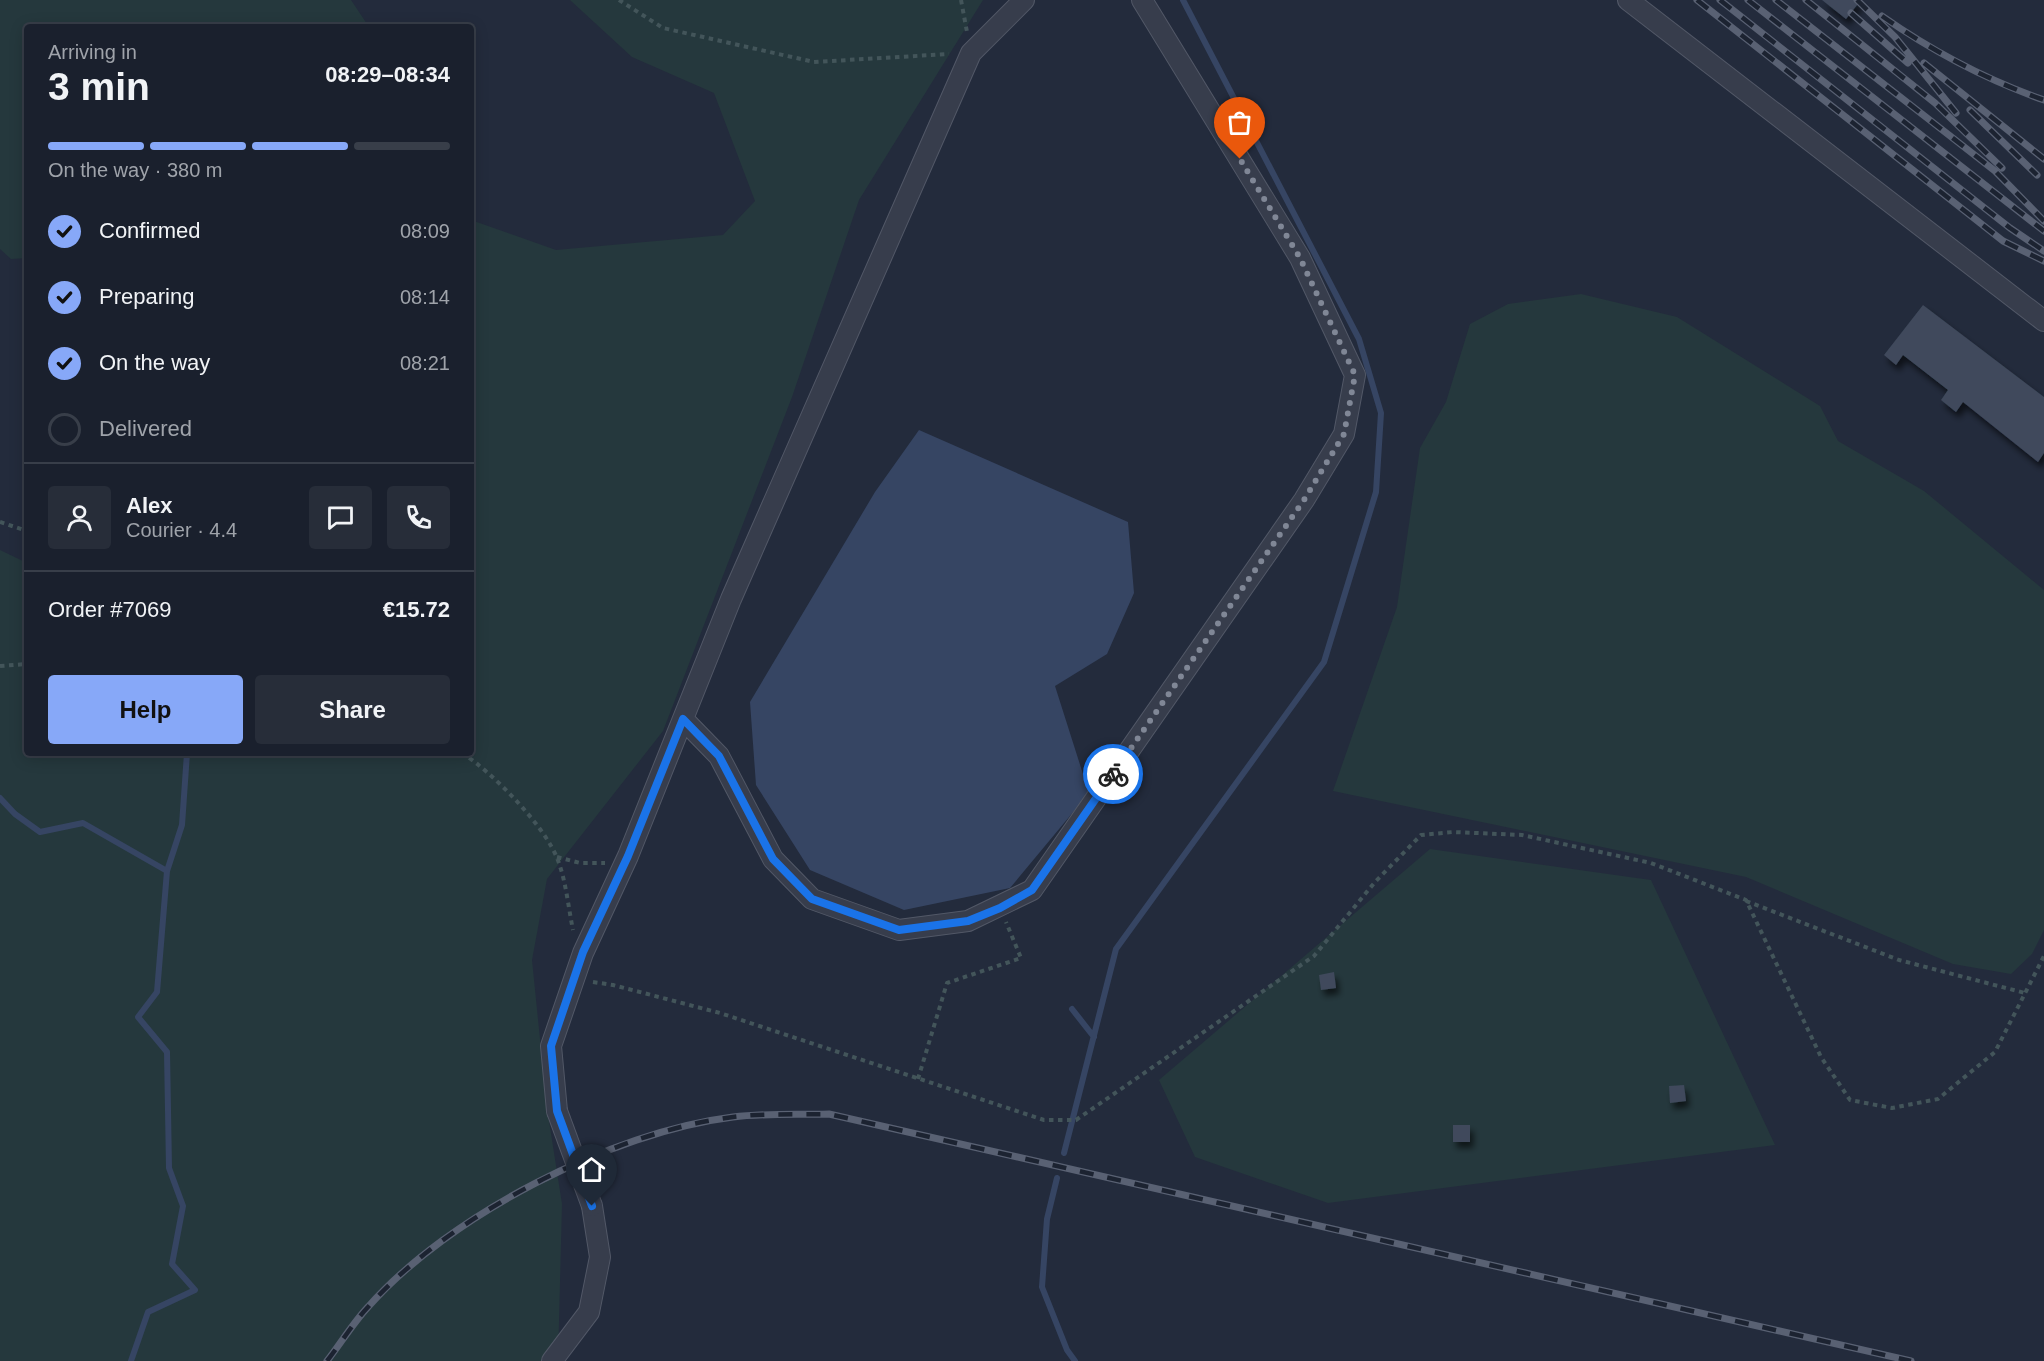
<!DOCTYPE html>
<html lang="en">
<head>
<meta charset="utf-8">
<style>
  :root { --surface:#1a202d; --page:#272d39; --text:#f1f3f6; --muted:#9fa3aa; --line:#383e49; --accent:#87a8f8 }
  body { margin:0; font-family:Arial,sans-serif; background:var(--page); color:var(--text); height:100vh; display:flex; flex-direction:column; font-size:22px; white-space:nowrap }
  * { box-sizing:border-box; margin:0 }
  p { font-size:20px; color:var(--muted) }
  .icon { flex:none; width:33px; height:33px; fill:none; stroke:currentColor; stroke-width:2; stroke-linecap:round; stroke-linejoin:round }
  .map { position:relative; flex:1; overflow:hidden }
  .details { position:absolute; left:24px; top:24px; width:450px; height:732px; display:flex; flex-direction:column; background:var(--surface); border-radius:6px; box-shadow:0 3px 15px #0003,0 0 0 2px var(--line) }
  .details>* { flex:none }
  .pin { position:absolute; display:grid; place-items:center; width:51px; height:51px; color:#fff; margin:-62px -26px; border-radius:50% 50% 50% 0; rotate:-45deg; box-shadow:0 0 6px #0007 }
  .pin .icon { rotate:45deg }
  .courier { position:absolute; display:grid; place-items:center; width:60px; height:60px; margin:-30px; border:4px solid #1a73e8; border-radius:50%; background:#fff; color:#222; box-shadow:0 2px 8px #0007 }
  .overview em { font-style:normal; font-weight:700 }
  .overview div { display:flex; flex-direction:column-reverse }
  .overview { display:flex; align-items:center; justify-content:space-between; height:102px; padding:0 24px }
  h1 { font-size:39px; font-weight:700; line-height:45px }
  .bar { display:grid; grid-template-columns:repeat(4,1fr); gap:9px 6px; align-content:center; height:72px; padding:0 24px }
  .bar i { height:8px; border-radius:4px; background:var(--line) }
  .bar .on { background:var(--accent) }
  .bar p { grid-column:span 4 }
  .line { display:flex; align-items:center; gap:15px; padding:0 24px; border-top:2px solid var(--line) }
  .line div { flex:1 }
  .round { display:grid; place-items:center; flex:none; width:63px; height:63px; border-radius:6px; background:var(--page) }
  ol { padding:0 24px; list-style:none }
  li { display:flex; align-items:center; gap:18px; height:66px }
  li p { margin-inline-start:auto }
  li .icon { padding:6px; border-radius:50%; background:var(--accent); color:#111; stroke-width:4 }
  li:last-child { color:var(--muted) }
  li i { width:33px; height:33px; border:3px solid var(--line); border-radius:50% }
  .primary-button { display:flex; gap:12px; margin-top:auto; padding:12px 24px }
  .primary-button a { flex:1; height:69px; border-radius:6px; background:var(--accent); color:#111; font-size:24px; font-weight:700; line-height:69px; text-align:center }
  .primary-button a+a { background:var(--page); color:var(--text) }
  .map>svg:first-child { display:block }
</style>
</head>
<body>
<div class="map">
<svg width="2044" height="1361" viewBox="0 0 2044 1361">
  <defs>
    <filter id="shadow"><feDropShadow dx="3.5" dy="6" stdDeviation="3" flood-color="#0009"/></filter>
  </defs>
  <rect width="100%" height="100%" fill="#232b3c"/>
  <path fill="#25383d" d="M0 0H351L369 27H27V258L11 259 0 249Z
    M570 0H983L859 200 792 397 663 731 547 879 532 960 547 1108 562 1204 558 1361H0V550L27 563V753H471V220L556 250 723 235 755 201 714 93 632 57Z
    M1581 294 1677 317 1820 406 1838 441 1924 491 2044 590V930L2032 954 2011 974 1953 964 1746 877 1333 791 1397 607 1420 448 1446 402 1470 324 1508 304Z
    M1430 849 1651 880 1775 1145 1328 1203 1195 1157 1159 1080Z"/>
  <path fill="#364563" d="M919 430 1128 522 1134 593 1107 654 1055 686 1089 793 1010 888 904 910 810 870 756 785 750 702 875 492Z"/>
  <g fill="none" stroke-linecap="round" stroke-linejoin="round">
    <path stroke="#364563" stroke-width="6" d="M0 798 15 814 40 832 83 823 167 871 157 992 138 1017 167 1052 169 1168 183 1206 172 1264 195 1290 148 1312 131 1361
      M167 871 182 825 187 753
      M1072 1009 1094 1037
      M1064 1153 1116 949 1324 662 1376 492 1381 413 1359 339 1183 0
      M1057 1178 1047 1219 1042 1287 1067 1350 1075 1361"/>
  </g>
  <path fill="#3f495b" filter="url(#shadow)" d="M1822 0H1861L1846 19Z
    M1923 305 2044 397V453L2038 462 1963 402 1956 412 1941 400 1948 390 1903 355 1896 365 1884 355Z
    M1334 972 1336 988 1321 990 1319 975Z
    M1684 1085 1686 1101 1670 1103 1669 1086Z
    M1453 1125H1470V1142H1453Z"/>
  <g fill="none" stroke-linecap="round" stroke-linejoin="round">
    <defs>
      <path id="minor" d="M1628 0 2044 321
        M683 719 719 756 773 859 812 899 899 930 968 921 1032 890 1304 500 1344 434 1355 375 1300 258 1142 0
        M557 1111 551 1046 583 953 628 856 731 599 971 53 1024 0
        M552 1361 589 1312 600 1257 592 1206"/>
    </defs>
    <use href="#minor" stroke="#525867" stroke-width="22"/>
    <path stroke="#43555a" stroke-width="4" stroke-dasharray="4.5 4.5" stroke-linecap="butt" d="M619 0 663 28 814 62 949 54
      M961 0 967 32
      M0 522 27 531
      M0 666 27 664
      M462 753C492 772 544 825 557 858 566 880 568 906 573 930
      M557 857 580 863H605
      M1746 901 1899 960 2025 993
      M593 982 613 985 720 1013 1044 1120H1076L1314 956 1375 882 1421 835 1453 832 1522 835 1651 863 1746 900 1821 1057 1850 1100 1892 1108 1938 1099 1995 1052 2044 956
      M918 1079 947 983 1021 958 1006 922"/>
    <use href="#minor" stroke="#373d4c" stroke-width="20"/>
    <defs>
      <path id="rail" d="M1697 0 2003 241 2044 261
        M1720 0 2010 228 2044 251
        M1748 0 2044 231
        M1776 0 1995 171 2044 221
        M1806 0 1935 103 2002 168
        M1857 0 1895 37 1956 113
        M1851 13 1908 63
        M1882 16C1932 51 1987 80 2044 100
        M1924 63 2044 159
        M1970 110 2037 175
        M327 1361C341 1343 353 1323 368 1307 449 1215 612 1132 733 1117 764 1113 797 1115 829 1114L1911 1361"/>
    </defs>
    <use href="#rail" stroke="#596173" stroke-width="7"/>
    <use href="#rail" stroke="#1c2331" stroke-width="4.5" stroke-dasharray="14" stroke-linecap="butt"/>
    <defs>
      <path id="minor-bridge" d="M557 1111 592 1206"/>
    </defs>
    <use href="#minor-bridge" stroke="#525867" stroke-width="22" stroke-linecap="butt"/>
    <use href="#minor-bridge" stroke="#373d4c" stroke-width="20"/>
  </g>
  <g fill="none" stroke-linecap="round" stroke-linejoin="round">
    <path stroke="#808796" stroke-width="6" stroke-dasharray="0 10.8" d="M1113 774 1304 500 1344 434 1355 375 1300 258 1240 159"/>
    <path stroke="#1a73e8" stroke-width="8" d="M592 1206 557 1111 551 1046 583 952 628 856 683 719 719 756 773 859 812 899 899 930 968 921 1000 908 1032 890 1113 774"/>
  </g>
</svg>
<div class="pin" style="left:1240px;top:159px;background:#ea580c"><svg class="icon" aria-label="bag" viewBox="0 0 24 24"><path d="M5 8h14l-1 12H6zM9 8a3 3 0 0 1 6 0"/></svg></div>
<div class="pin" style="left:592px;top:1206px;background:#1f2937"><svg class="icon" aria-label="home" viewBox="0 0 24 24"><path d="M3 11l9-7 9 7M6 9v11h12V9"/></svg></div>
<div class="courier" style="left:1113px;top:774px"><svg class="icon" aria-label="bike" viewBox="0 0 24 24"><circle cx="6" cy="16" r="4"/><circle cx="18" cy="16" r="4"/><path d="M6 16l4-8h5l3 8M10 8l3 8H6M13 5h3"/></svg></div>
<section class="details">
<div class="overview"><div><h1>3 min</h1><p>Arriving in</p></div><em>08:29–08:34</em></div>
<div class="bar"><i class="on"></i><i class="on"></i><i class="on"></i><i></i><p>On the way · 380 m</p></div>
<ol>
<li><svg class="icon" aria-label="check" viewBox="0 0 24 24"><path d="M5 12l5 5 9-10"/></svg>Confirmed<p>08:09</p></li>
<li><svg class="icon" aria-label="check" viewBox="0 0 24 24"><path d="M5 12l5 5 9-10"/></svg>Preparing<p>08:14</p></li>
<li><svg class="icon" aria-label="check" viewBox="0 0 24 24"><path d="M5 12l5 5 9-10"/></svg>On the way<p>08:21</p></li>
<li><i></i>Delivered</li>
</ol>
<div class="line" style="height:108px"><a class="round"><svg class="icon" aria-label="person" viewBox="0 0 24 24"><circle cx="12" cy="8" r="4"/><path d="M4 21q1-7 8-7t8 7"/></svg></a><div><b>Alex</b><p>Courier · 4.4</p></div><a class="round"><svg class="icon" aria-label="chat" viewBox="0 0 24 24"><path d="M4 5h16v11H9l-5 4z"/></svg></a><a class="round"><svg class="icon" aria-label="phone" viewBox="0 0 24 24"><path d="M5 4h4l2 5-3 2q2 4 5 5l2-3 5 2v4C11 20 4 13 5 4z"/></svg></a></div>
<div class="line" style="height:78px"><div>Order #7069</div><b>€15.72</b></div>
<div class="primary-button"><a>Help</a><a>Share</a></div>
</section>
</div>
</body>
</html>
